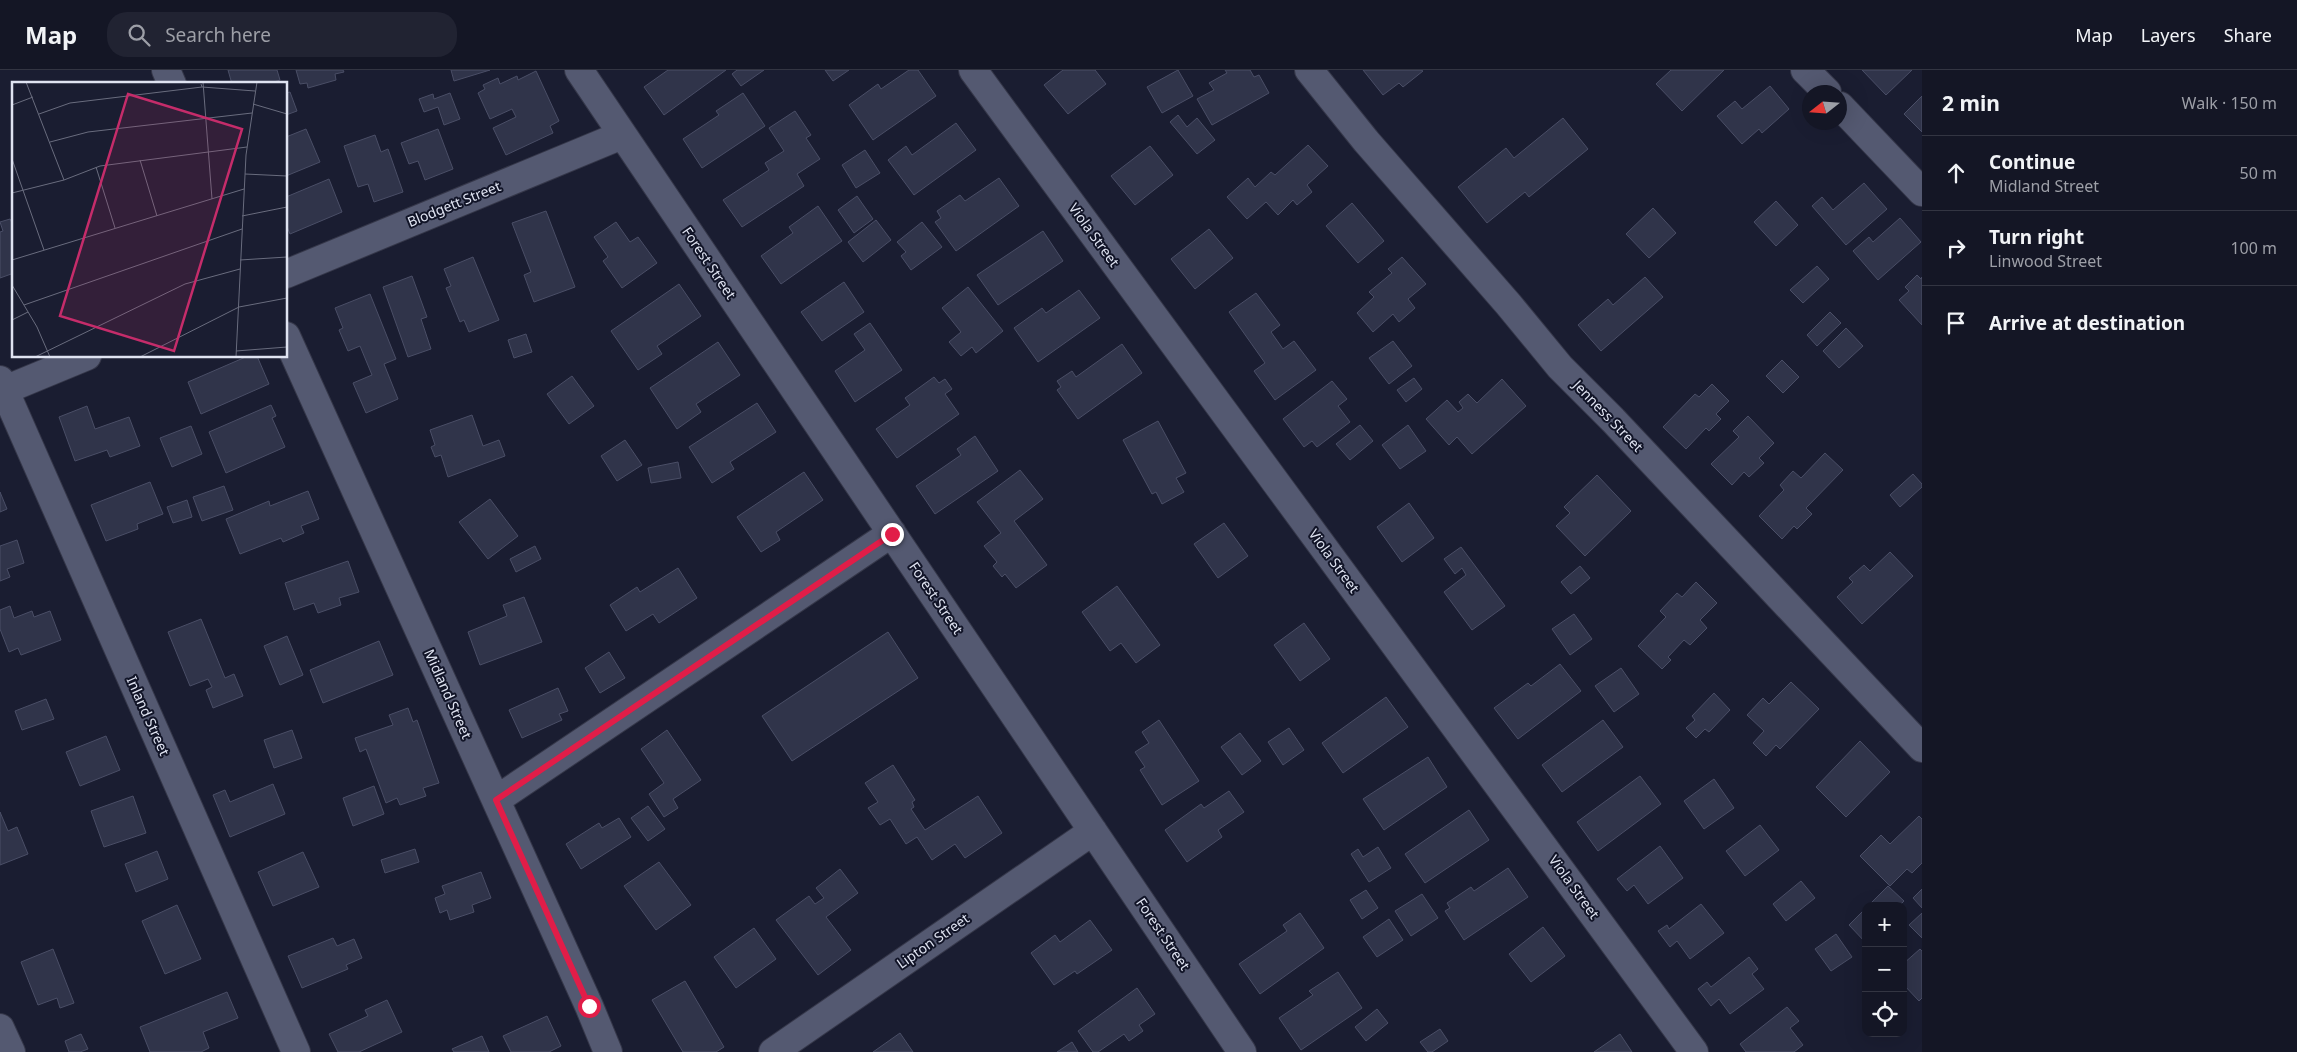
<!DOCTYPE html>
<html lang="en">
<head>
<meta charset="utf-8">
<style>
	body { margin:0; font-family:"Noto Sans",sans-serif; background:#212332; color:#f1f3f6 }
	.controls { position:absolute; right:15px; bottom:15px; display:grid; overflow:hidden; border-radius:10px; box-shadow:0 5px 20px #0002 }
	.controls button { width:45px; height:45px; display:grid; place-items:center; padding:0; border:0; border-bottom:1px solid #333542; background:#141625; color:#f1f3f6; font:25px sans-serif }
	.compass { position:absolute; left:1802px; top:15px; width:45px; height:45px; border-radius:50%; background:#141625; box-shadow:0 5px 20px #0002; rotate:253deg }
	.stop { position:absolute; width:15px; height:15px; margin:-11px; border:4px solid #e11d48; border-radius:50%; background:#fff }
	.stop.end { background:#e11d48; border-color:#fff; box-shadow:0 1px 5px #0008 }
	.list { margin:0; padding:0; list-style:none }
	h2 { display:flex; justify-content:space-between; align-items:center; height:65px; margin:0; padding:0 20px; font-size:21px }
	h2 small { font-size:16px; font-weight:400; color:#9d9fa7 }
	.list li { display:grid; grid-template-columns:32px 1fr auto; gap:15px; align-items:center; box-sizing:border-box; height:75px; padding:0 20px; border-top:1px solid #333542 }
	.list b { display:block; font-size:19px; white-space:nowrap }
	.list p { margin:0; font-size:16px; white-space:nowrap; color:#9d9fa7 }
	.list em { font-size:16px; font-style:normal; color:#9d9fa7 }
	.icon { flex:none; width:28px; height:28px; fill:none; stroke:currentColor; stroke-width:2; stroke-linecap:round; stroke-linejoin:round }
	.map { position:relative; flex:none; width:1922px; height:982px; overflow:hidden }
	header { display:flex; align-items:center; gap:30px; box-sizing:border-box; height:70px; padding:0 25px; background:#141625; border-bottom:1px solid #333542 }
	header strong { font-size:24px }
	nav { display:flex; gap:28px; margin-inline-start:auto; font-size:18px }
	.search { width:350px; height:45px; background:#212332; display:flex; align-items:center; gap:12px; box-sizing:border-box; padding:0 18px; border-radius:20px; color:#9d9fa7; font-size:19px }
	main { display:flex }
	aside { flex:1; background:#141625 }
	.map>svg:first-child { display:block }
	.building { fill:#30344a; stroke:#4a4e66 }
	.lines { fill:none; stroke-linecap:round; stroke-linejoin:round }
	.minor-casing { stroke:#353749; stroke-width:30 }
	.minor { stroke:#545971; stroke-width:28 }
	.route { stroke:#e11d48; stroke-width:6 }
	.labels { text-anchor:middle; stroke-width:4; stroke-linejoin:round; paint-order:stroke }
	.street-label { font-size:14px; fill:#dfe3f1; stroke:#111427 }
	.inset-road { fill:none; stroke:#696c7e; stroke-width:1 }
	.view { fill:#c52c6a; fill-opacity:0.15; stroke:#c52c6a; stroke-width:2.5 }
	.inset-edge { fill:none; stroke:#dfe3f1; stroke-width:2.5 }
</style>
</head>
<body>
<header>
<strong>Map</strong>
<div class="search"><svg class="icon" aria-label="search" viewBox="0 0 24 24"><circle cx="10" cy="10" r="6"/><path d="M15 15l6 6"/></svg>Search here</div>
<nav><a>Map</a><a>Layers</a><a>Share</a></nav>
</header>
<main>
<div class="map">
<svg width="1922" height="982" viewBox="0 0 1922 982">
	<rect width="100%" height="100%" fill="#1a1d31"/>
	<path class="building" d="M228 0H277L280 10 267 14H232Z
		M296 0H343L344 2 335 4 336 10 308 18 307 13 300 14Z
		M451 0H490L454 11Z
		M668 0H726L664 45 644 17Z
		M737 0H764L741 16 732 4Z
		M825 0H849L833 11Z
		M909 0H918L936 26 873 70 849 35 878 14 881 19Z
		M1063 0H1095L1106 14 1068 44 1044 15Z
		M1178 0 1193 26 1162 43 1147 17Z
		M1225 0H1250L1254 7 1259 5 1269 23 1212 55 1197 29 1214 20 1209 13 1227 3Z
		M1363 0H1421L1423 1 1403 17 1399 13 1383 25Z
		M1671 0H1724L1682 41 1656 14Z
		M1862 0H1912L1886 25Z
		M536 1 559 51 550 56 553 63 506 85 493 58 516 47 512 39 490 49 478 23 485 19 483 15 498 8 500 14 517 6 518 10Z
		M1770 16 1789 39 1762 63 1759 59 1742 74 1717 46 1735 31 1742 39Z
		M290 22 297 41 286 45V23Z
		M450 23 460 49 444 55 438 37 424 42 419 29 433 24 434 29Z
		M743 23 765 56 702 98 683 69 719 45 716 41Z
		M1922 26V62L1904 44Z
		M795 41 811 65 806 68 820 89 797 104 804 116 742 157 723 130 769 100 765 93 784 81 769 58Z
		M1178 45 1187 57 1197 48 1215 70 1197 84 1170 52Z
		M1563 48 1588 79 1529 127 1525 122 1487 153 1458 117 1506 78 1514 88Z
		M956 53 976 80 914 125 888 90 906 76 912 85Z
		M306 59 320 92 286 106V67Z
		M438 59 453 99 425 110 418 91 409 94 401 73Z
		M375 65 381 82 388 79 403 122 374 132 368 114 358 117 344 76Z
		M1308 75 1328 96 1307 115 1312 122 1297 135 1293 130 1278 145 1266 132 1247 149 1227 127 1248 108 1255 117 1271 102 1275 105Z
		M1150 76 1173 105 1135 135 1111 106Z
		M865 80 880 103 856 118 842 95Z
		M999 108 1019 136 956 181 935 152 941 148 937 141 960 125 965 131Z
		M329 109 342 142 290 164 286 154V127Z
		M1864 113 1887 139 1846 175 1812 136 1822 127 1833 140Z
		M857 126 873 149 854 163 838 140Z
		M1776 131 1798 155 1776 176 1754 152Z
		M1352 133 1384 171 1358 193 1326 156Z
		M818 136 842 171 781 214 761 186 793 163 789 157Z
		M1653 138 1676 163 1649 188 1626 164Z
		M546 141 575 217 534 232 524 205 531 202 512 153Z
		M1900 148 1921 172 1878 210 1853 181 1869 167 1873 172Z
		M10 149 14 157V203L0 208V162L3 161 0 152Z
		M876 150 891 170 863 192 848 172Z
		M616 152 630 172 638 167 657 193 622 218 603 191 608 187 594 167Z
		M922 152 942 177 911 200 901 186 906 182 897 172Z
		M1209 159 1233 188 1195 219 1171 189Z
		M1043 161 1063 191 998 235 977 205Z
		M473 187 499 250 469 262 464 250 460 252 446 218 451 216 444 199Z
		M1402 187 1426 214 1408 229 1415 238 1399 252 1393 244 1373 262 1357 243 1374 227 1369 222 1392 203 1388 199Z
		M1817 196 1829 209 1803 233 1790 220Z
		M1917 205 1921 209 1922 207V255L1899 230 1909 221 1905 217Z
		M412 206 427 247 421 249 431 279 408 287 383 217Z
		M1645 207 1663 227 1601 281 1578 255 1608 229 1613 235Z
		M844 212 864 242 822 271 801 242Z
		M679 214 701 246 657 276 662 284 638 300 611 261Z
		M968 217 1003 261 976 283 972 277 961 286 949 272 961 262 942 238Z
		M1079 220 1100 248 1038 292 1014 258 1042 238 1046 243Z
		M1256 223 1280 255 1271 262 1283 279 1294 271 1316 300 1275 330 1254 301 1265 293 1229 242Z
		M370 224 396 289 384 294 398 329 366 343 353 313 372 305 360 276 348 281 339 260 343 258 335 238Z
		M1830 242 1841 253 1817 276 1807 265Z
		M870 253 902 300 855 332 835 301 865 280 854 264Z
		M1846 258 1863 276 1839 298 1823 281Z
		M526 264 532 282 514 288 508 270Z
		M1393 271 1412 296 1389 314 1369 288Z
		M718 272 740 305 696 334 701 342 677 359 650 318Z
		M1122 274 1142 303 1078 349 1057 320 1061 317 1057 311 1072 301 1076 307Z
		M248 286H257L269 314 201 344 188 312Z
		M1782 290 1799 307 1783 323 1766 306Z
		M572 306 594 336 569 354 547 324Z
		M934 307 939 313 945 309 952 319 945 324 959 344 897 388 876 359 910 335 905 328Z
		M1414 308 1422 319 1406 332 1397 320Z
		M1502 309 1526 336 1472 384 1457 367 1449 375 1426 349 1447 330 1458 342 1463 338 1459 332 1468 324 1477 333Z
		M1332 311 1347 329 1338 336 1350 352 1317 377 1312 371 1304 377 1283 349Z
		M1712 314 1729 331 1716 344 1721 349 1709 361 1706 358 1686 379 1663 357 1695 324 1699 327Z
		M757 333 776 362 730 392 734 399 712 413 689 377Z
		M271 335 276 346 272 348 285 377 226 403 209 362Z
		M87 336 95 359 129 347 140 376 110 387 107 380 75 391 59 347Z
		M472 345 483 376 499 370 505 386 448 407 441 385 435 387 431 377 435 375 430 360Z
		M1748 346 1774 373 1759 388 1764 393 1749 407 1744 402 1732 415 1711 394 1739 367 1733 361Z
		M1158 351 1186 403 1176 408 1184 422 1162 434 1156 422 1152 424 1123 370Z
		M1360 355 1373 371 1350 390 1336 374Z
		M1408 355 1426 381 1400 399 1382 375Z
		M191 356 202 384 172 397 160 368Z
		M975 366 998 401 935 444 916 416 961 385 957 379Z
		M625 370 642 395 617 411 601 386Z
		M1825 383 1843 400 1806 438 1812 444 1797 459 1794 456 1782 469 1759 446 1784 420 1780 415 1793 401 1801 408Z
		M678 392 681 408 651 413 648 398Z
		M1020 400 1043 429 1014 451 1047 495 1016 518 1005 504 1002 507 993 496 997 492 984 476 1001 463 977 432Z
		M804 402 823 430 776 462 780 470 761 482 737 447Z
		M1913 404 1922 414V417L1900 437 1890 425Z
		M1597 405 1631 441 1585 486 1556 456 1570 443 1564 437Z
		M150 412 163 444 137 454 138 459 106 471 91 435Z
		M224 416 233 440 202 451 193 427Z
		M308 421 319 449 301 456 304 463 283 472 281 468 240 484 226 449 269 431 270 436Z
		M0 422 7 439 0 442Z
		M490 429 518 466 488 489 459 452Z
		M187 430 192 447 173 453 167 437Z
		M1409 433 1434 468 1402 492 1377 457Z
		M1224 453 1248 486 1218 508 1194 474Z
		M17 470 24 493 7 499 10 507 0 511V476Z
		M535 476 541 489 516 502 510 489Z
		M1461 477 1505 536 1472 560 1444 522 1466 505 1462 498 1455 504 1444 489Z
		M1890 482 1913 506 1862 554 1837 527 1853 512 1849 508 1864 495 1870 501Z
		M348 491 359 522 339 528 341 535 318 543 314 533 294 540 285 513Z
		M1580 496 1590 508 1571 524 1561 512Z
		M678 498 697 528 659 553 653 544 626 561 610 535 637 517 640 522Z
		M1696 512 1717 533 1700 550 1707 558 1690 575 1684 570 1668 587 1671 590 1662 599 1638 576 1666 547 1660 541 1677 523 1682 527Z
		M1117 516 1160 575 1136 593 1121 573 1110 581 1082 542Z
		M524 527 542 572 480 595 468 562 507 546 503 535Z
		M10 536 14 548 32 541 34 547 50 541 61 570 21 585 18 578 9 582 0 559V540Z
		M1574 544 1592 569 1570 585 1552 559Z
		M201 549 225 608 234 604 243 626 213 638 206 620 212 617 208 609 190 616 168 562Z
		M1304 553 1330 589 1300 611 1274 575Z
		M888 562 918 608 792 691 762 646Z
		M287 566 303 605 280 615 264 576Z
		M379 571 393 605 323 633 310 600Z
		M609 582 625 608 600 623 585 598Z
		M1560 594 1581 621 1518 669 1494 638 1528 613 1531 616Z
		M1621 598 1639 624 1614 642 1595 616Z
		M1791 612 1819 639 1780 679 1776 675 1766 686 1753 673 1764 661 1747 645 1763 628 1769 634Z
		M558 618 568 641 559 644 562 650 522 668 509 640Z
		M1714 623 1730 640 1709 662 1705 659 1696 668 1686 658 1695 650 1692 646Z
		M1386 627 1408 657 1343 703 1322 673Z
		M46 629 54 649 22 660 15 641Z
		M408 638 413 652 417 650 439 713 423 718 426 726 400 735 397 728 386 733 366 679 360 682 355 668 393 655 389 645Z
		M1159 650 1199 711 1162 735 1140 700 1145 697 1135 682 1149 673 1142 662Z
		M1603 650 1623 677 1562 722 1542 695Z
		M1289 658 1304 680 1283 695 1268 672Z
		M292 660 302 688 274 698 264 670Z
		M667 660 701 710 673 729 678 738 664 747 649 724 664 713 641 679Z
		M1240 663 1261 691 1242 705 1221 677Z
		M106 666 120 700 80 716 66 682Z
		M1860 671 1890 702 1846 747 1816 717Z
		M1428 687 1447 717 1384 760 1363 729Z
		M893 695 915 730 912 732 914 737 911 739 925 760 978 726 1002 763 965 788 955 774 932 790 917 767 906 774 890 749 880 755 868 738 878 732 865 713Z
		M1640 706 1661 734 1598 781 1577 752Z
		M1714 709 1734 738 1704 759 1684 731Z
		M273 714 285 744 230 767 213 725 225 720 230 732Z
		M374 716 384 744 353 756 343 728Z
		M1229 721 1244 742 1218 760 1222 767 1187 792 1165 760 1201 734 1204 738Z
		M133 726 146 763 104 777 91 741Z
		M648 736 665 759 648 771 631 748Z
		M1469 740 1489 770 1425 813 1405 784Z
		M0 742 8 761 17 757 28 784 0 795Z
		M1919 746 1922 749V793L1912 803 1907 799 1890 816 1860 786 1881 765 1890 774Z
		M619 748 631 767 581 799 566 774 599 753 602 758Z
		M1760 755 1779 780 1745 806 1726 781Z
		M1660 776 1683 808 1648 834 1634 815 1627 821 1617 809Z
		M1378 777 1391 798 1369 812 1351 784 1358 779 1363 787Z
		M415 779 419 792 385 803 381 790Z
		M157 781 168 809 136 822 125 794Z
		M303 782 319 817 273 836 258 802Z
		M659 792 691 835 656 860 624 816Z
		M1508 798 1528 827 1464 870 1445 841 1450 838 1447 833 1471 817 1474 821Z
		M840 799 858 823 826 847 851 880 818 905 776 850 809 826 815 834 824 828 816 818Z
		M481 802 491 828 472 835 474 842 450 850 447 840 440 843 435 828 445 824 442 816Z
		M1801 811 1815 828 1786 851 1773 834Z
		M1888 816 1904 831 1899 836H1868Z
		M1922 819V838L1913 828Z
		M1366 820 1378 838 1362 849 1350 830Z
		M1422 824 1438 848 1411 866 1395 841Z
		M1701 834 1724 863 1690 889 1677 871 1670 877 1658 861 1667 855 1669 859Z
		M177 835 201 889 165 904 142 851Z
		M1866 838V873L1849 855Z
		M1300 843 1324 878 1260 924 1239 894 1287 861 1283 855Z
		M1922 843V868L1909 855Z
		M1389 849 1403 870 1377 887 1363 867Z
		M1090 850 1112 880 1077 904 1075 901 1054 915 1031 883 1055 865 1060 872Z
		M1543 857 1565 886 1531 912 1509 884Z
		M754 858 776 889 736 918 714 887Z
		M1836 864 1852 887 1831 901 1815 879Z
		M333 868 337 876 354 869 362 888 346 895 348 899 302 918 288 886Z
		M53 879 74 933 60 938 57 928 38 935 21 892Z
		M1920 879 1922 881V928L1919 931 1903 914V894Z
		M1749 887 1758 899 1752 904 1764 919 1730 944 1719 929 1711 936 1698 919 1707 912 1711 917Z
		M1338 902 1362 938 1301 980 1279 948 1313 925 1309 921Z
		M685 911 724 977 716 982H683L652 930Z
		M1137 918 1155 944 1139 955 1143 961 1129 971 1124 964 1098 982H1093L1078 961Z
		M227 922 238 948 203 962 209 978 201 982H150L140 957Z
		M387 930 402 962 359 982H338L329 964 368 946 365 940Z
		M1787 937 1799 951 1790 958 1803 975 1794 982H1746L1740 974Z
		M1377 939 1388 953 1366 971 1355 957Z
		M547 946 561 976 549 982H511L503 966Z
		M1440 959 1448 971 1432 982H1428L1420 972Z
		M900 963 913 982H873Z
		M81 964 88 979 80 982H69L65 971Z
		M1620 964 1632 982H1594Z
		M482 966 489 982H454L452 979Z
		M1072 972 1078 982H1057Z"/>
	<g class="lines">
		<g class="minor-casing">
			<path id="minor" d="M166 0 172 14
				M579 0 1242 982
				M973 0 1694 982
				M1309 0 1366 71 1509 235 1560 297 1613 350 1922 678
				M1805 0 1827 22
				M1840 36 1922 122
				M286 204 622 65
				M286 266 589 936 608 982
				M0 310 296 982
				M0 322 87 286
				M496 730 892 463
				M0 958 11 982
				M773 982 1093 761"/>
		</g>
		<use href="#minor" class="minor"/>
	</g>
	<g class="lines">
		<path class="route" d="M589 936 496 730 892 464"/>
	</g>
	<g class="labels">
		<g class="street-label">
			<text transform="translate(454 134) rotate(-22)" y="5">Blodgett Street</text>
			<text transform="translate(1094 165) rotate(54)" y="5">Viola Street</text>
			<text transform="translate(709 193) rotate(56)" y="5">Forest Street</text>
			<text transform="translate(1608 346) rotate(46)" y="5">Jenness Street</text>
			<text transform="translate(1334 491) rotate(54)" y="5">Viola Street</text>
			<text transform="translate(936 528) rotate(56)" y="5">Forest Street</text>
			<text transform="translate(448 624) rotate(66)" y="5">Midland Street</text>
			<text transform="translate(148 646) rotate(66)" y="5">Inland Street</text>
			<text transform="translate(1574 817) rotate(54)" y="5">Viola Street</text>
			<text transform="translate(1163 864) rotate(56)" y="5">Forest Street</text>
			<text transform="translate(933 871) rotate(-35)" y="5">Lipton Street</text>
		</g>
	</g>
	<g transform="translate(12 12)">
		<rect width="275" height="275" fill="#1a1d31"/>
		<path class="inset-road" d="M14 0 52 98M191 0 200 117M189 2 190 5 243 9M241 22 275 32M0 23 21 15M27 32 58 21 190 5M38 60 76 50 240 31M0 77 32 168M128 78 145 134M84 85 103 146M233 92 275 94M0 111 52 98 88 84 235 65M230 134 275 125M0 178 232 107M228 178 275 175M0 203 25 245 38 275M12 223 230 147M0 238 16 230M224 269 275 265M23 275 173 202 228 187M128 275 227 225 275 216M224 275 234 73 245 0"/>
		<path class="view" d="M116 12 230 47 162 269 48 234Z"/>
		<rect width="275" height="275" class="inset-edge"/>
	</g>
</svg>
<div class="controls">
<button>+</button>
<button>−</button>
<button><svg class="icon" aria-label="locate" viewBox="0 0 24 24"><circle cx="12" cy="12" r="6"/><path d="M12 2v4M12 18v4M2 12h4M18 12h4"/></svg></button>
</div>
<svg class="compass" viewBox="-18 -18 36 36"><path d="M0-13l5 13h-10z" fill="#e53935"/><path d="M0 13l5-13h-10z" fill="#9d9fa7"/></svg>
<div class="stop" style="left:589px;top:936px"></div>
<div class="stop end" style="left:892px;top:464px"></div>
</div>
<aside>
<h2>2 min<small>Walk · 150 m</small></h2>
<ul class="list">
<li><svg class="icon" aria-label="ahead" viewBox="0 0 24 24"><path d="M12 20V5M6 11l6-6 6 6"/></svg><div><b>Continue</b><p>Midland Street</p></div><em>50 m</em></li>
<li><svg class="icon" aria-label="right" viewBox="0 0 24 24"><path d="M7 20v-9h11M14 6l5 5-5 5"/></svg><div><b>Turn right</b><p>Linwood Street</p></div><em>100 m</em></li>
<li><svg class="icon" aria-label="arrive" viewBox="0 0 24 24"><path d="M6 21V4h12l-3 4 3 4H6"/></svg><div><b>Arrive at destination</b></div></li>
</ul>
</aside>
</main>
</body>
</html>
